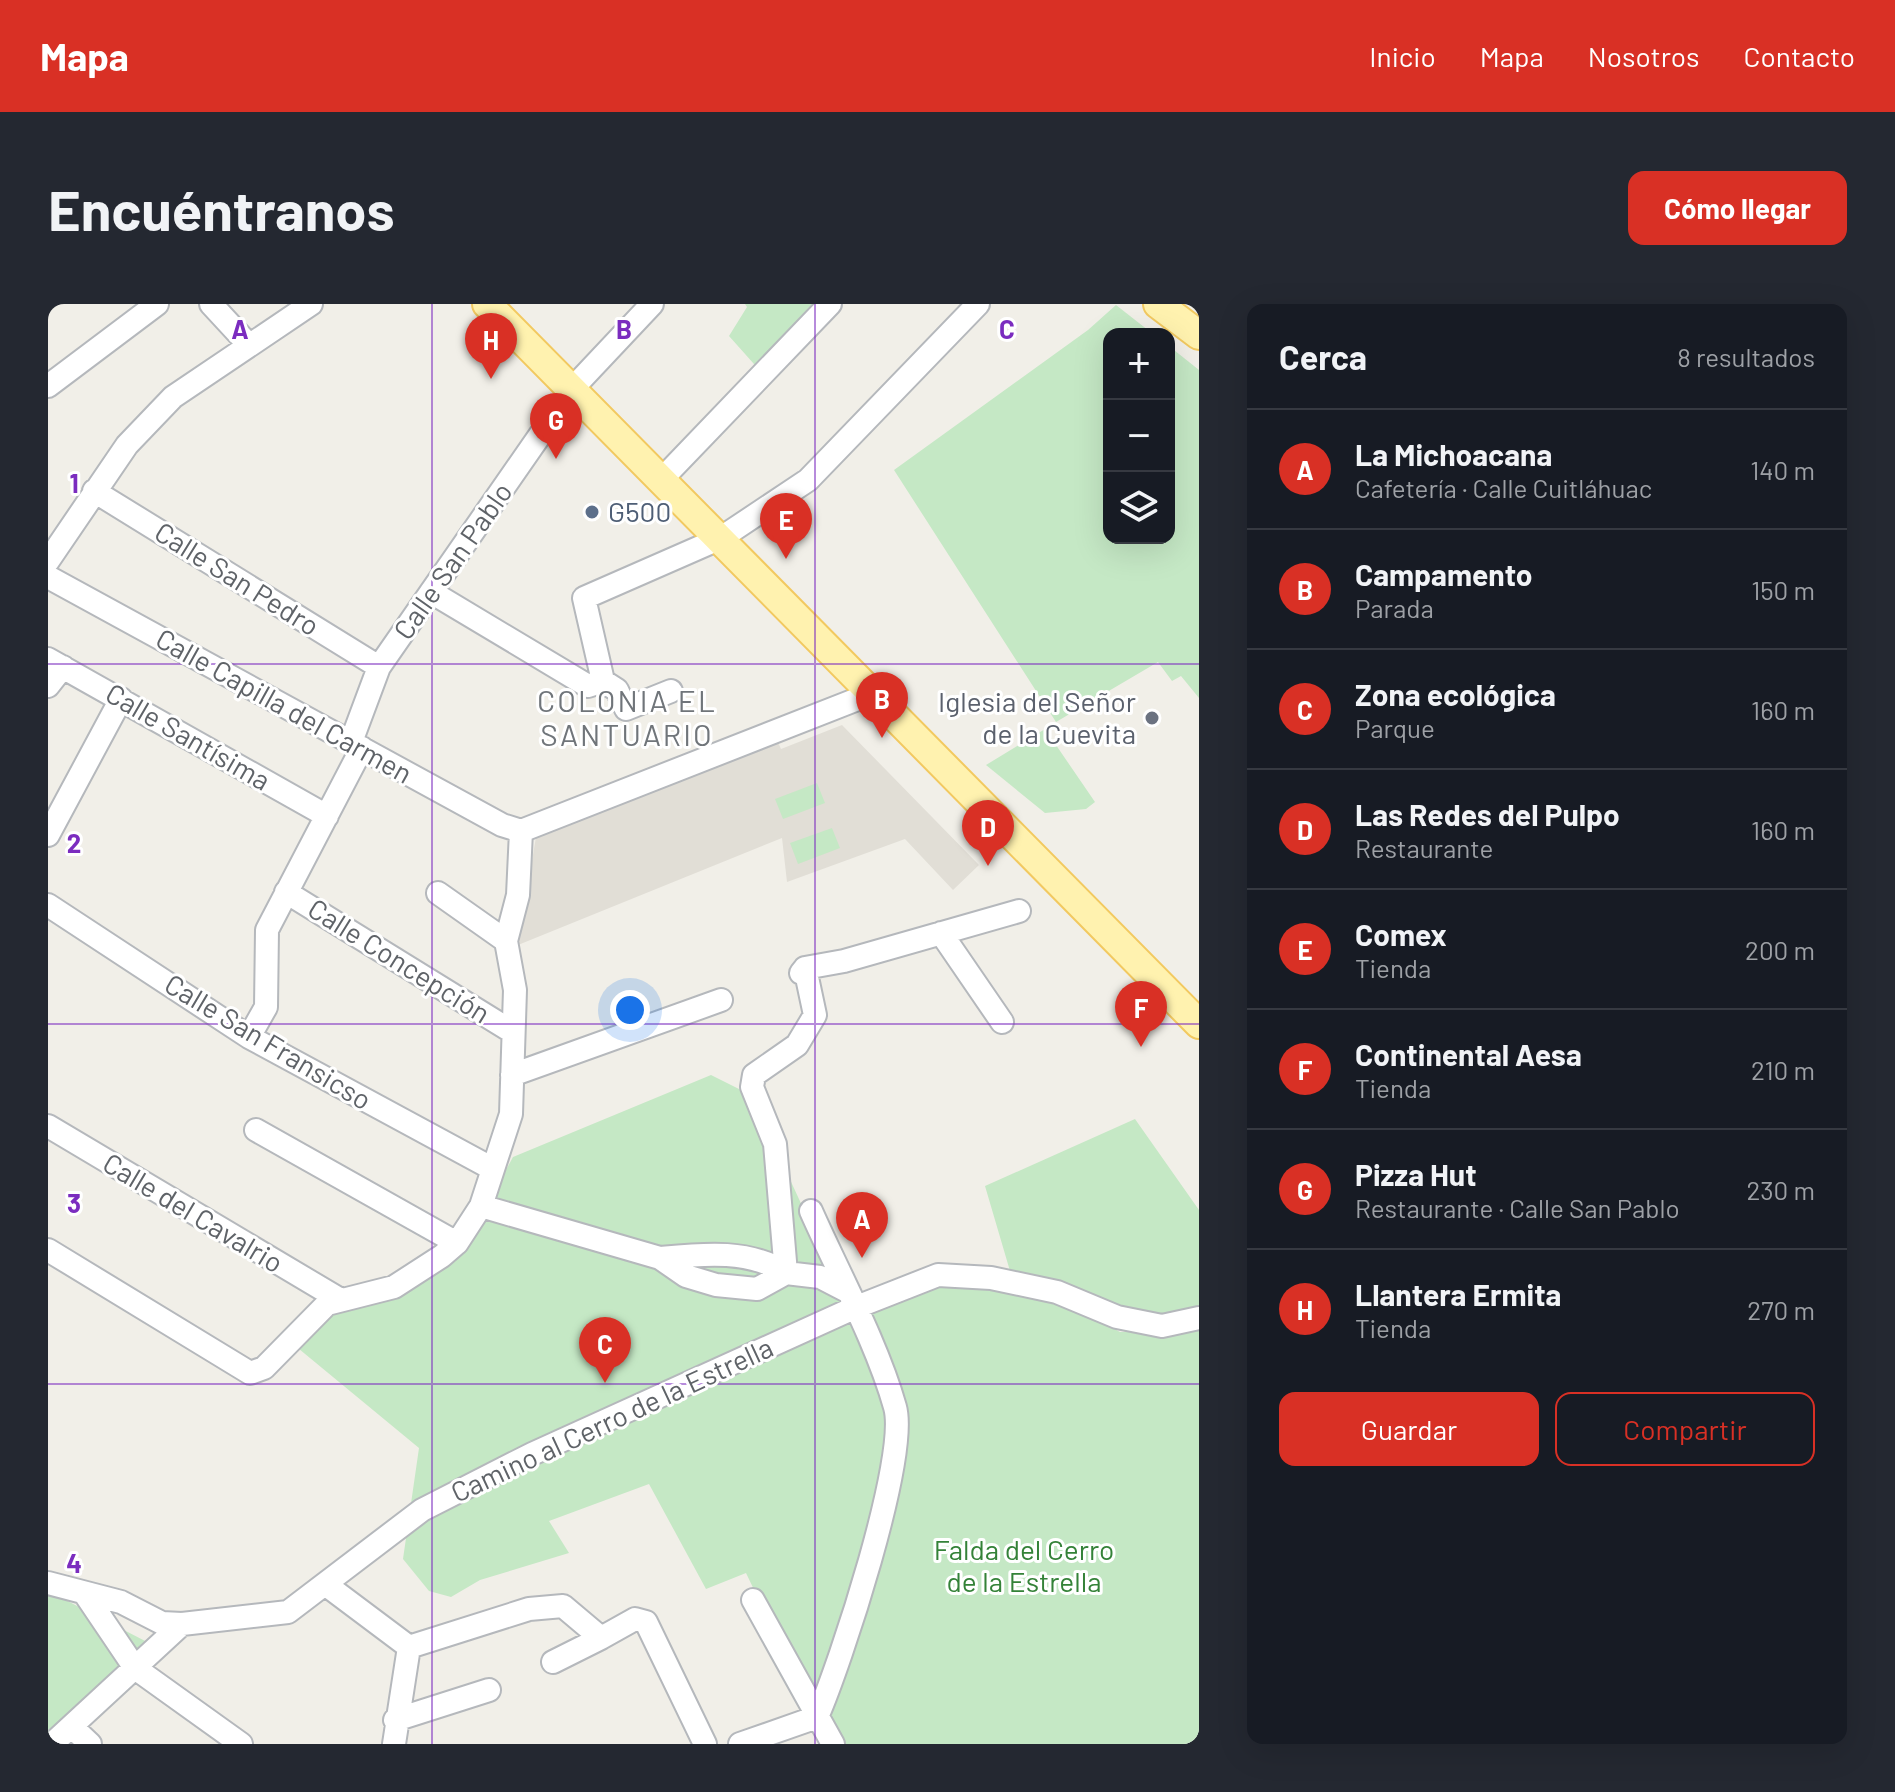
<!DOCTYPE html>
<html lang="es">
<head>
<meta charset="utf-8">
<style>
	body { margin:0; font-family:Barlow,sans-serif; background:#242831; color:#f1f3f6 }
	.controls { position:absolute; right:24px; top:24px; display:grid; overflow:hidden; border-radius:16px; box-shadow:0 8px 32px #0002 }
	.controls button { width:72px; height:72px; display:grid; place-items:center; padding:0; border:0; border-bottom:2px solid #363941; background:#171b24; color:#f1f3f6; font:40px sans-serif }
	.you { position:absolute; left:582px; top:706px; width:28px; height:28px; margin:-20px; border:6px solid #fff; border-radius:50%; background:#1a73e8; box-shadow:0 0 0 12px #1a73e833 }
	.badge { display:grid; place-items:center; width:52px; height:52px; border-radius:50%; background:#d93025; color:#fff; font-size:26px; font-weight:700 }
	.pin { position:absolute; translate:-50% -66px; filter:drop-shadow(0 2px 4px #0008) }
	.pin::after { content:''; position:absolute; top:42px; width:28px; height:24px; background:inherit; clip-path:polygon(0 0,100% 0,50% 100%) }
	.list { margin:0; padding:0; list-style:none }
	h2 { display:flex; justify-content:space-between; align-items:center; height:104px; margin:0; padding:0 32px; font-size:34px }
	h2 small { font-size:26px; font-weight:400; color:#9ea1a6 }
	.list li { display:grid; grid-template-columns:52px 1fr auto; gap:24px; align-items:center; box-sizing:border-box; height:120px; padding:0 32px; border-top:2px solid #363941 }
	.list b { display:block; font-size:30px; white-space:nowrap }
	.list p { margin:0; font-size:26px; white-space:nowrap; color:#9ea1a6 }
	.list em { font-size:26px; font-style:normal; color:#9ea1a6 }
	.actions { display:flex; gap:16px; padding:24px 32px }
	.actions a { flex:1; padding:18px 0; border:2px solid #d93025; border-radius:16px; text-align:center; font-size:28px; color:#d93025 }
	.actions .main { background:#d93025; color:#fff }
	.icon { flex:none; width:44px; height:44px; fill:none; stroke:currentColor; stroke-width:2; stroke-linecap:round; stroke-linejoin:round }
	.map { position:relative; flex:none; width:1151px; height:1440px; overflow:hidden; border-radius:16px }
	header { display:flex; align-items:center; gap:48px; box-sizing:border-box; height:112px; padding:0 40px; background:#d93025; color:#fff }
	header strong { font-size:38px }
	nav { display:flex; gap:44px; margin-inline-start:auto; font-size:28px }
	.intro { display:flex; align-items:center; justify-content:space-between; box-sizing:border-box; height:192px; padding:0 48px }
	h1 { margin:0; font-size:56px }
	.button { padding:20px 36px; border-radius:16px; background:#d93025; color:#fff; font-size:28px; font-weight:700 }
	main { display:flex; gap:48px; padding:0 48px }
	aside { flex:1; background:#171b24; border-radius:16px; box-shadow:0 8px 32px #0002 }
	.map>svg:first-child { display:block }
	.education { fill:#e1ded6 }
	.green { fill:#c5e8c5 }
	.lines { fill:none; stroke-linecap:round; stroke-linejoin:round }
	.minor-casing { stroke:#b5b8bc; stroke-width:26 }
	.major-casing { stroke:#f2c960; stroke-width:32 }
	.minor { stroke:#fff; stroke-width:22 }
	.major { stroke:#fff2af; stroke-width:28 }
	.grid { fill:none; stroke:#7b2cbf; stroke-width:2; stroke-opacity:0.55 }
	.service-dot { fill:#5c6f8a; stroke:#fff; stroke-width:3 }
	.worship-dot { fill:#6b7280; stroke:#fff; stroke-width:3 }
	.labels { text-anchor:middle; stroke-width:6; stroke-linejoin:round; paint-order:stroke }
	.service-label { font-size:28px; fill:#4e5e75; stroke:#fff; text-anchor:start }
	.street-label { font-size:28px; fill:#5f6368; stroke:#fff }
	.worship-label { font-size:28px; fill:#5b616d; stroke:#fff; text-anchor:end }
	.park-label { font-size:28px; fill:#348238; stroke:#fff }
	.neighbourhood-label { font-size:30px; letter-spacing:2px; fill:#70757a; stroke:#fff }
	.grid-label { font-size:26px; text-anchor:middle; font-weight:bold; fill:#7b2cbf; stroke:#fff; stroke-width:6; stroke-linejoin:round; paint-order:stroke }
</style>
</head>
<body>
<header>
<strong>Mapa</strong>
<nav><a>Inicio</a><a>Mapa</a><a>Nosotros</a><a>Contacto</a></nav>
</header>
<div class="intro"><h1>Encuéntranos</h1><a class="button">Cómo llegar</a></div>
<main>
<div class="map">
<svg width="1151" height="1440" viewBox="0 0 1151 1440">
	<rect width="100%" height="100%" fill="#f1efe8"/>
	<path class="education" d="M794 421 931 561 905 586 857 535 739 578 734 534 470 641 489 527 728 434 733 445Z"/>
	<path class="green" d="M697 0H778L714 69 681 32 699 3Z
		M1068 1 1105 30H1061V234H1121V42L1151 66V394L1133 372 1124 377 1110 358 1008 418 846 166 1040 26Z
		M997 425 1047 498 1038 505 997 509 938 461Z
		M769 479 777 499 735 515 727 495Z
		M784 524 792 544 750 560 742 539Z
		M663 771 703 791 803 1008 881 975 1002 991 1072 1028 1151 1026V1440H780L698 1269 658 1285 601 1180 501 1217 521 1249 432 1276 403 1293 381 1287 355 1255 371 1144 245 1040 280 1007 413 948 465 853Z
		M1087 815 1151 906V1003C1091 1026 1018 986 962 967L937 882Z
		M0 1287 103 1340 0 1436Z"/>
	<g class="lines">
		<g class="minor-casing">
			<path id="minor" d="M163 0 200 40
				M0 82 109 0
				M614 175 782 0
				M46 187 331 363
				M0 257 79 141 125 93 263 0
				M0 273 454 521 473 527
				M383 288 540 382 555 377
				M0 355 279 512
				M0 382 15 363
				M623 387 578 405 569 386 555 377 536 294 673 234 760 176 930 0
				M303 438 331 363 524 85 604 0
				M473 527 825 389
				M0 531 73 395
				M238 588 463 727
				M390 589 458 637
				M0 601 201 733 445 865
				M893 629 954 718
				M753 669 757 664 796 657 971 607
				M201 733 218 703 219 626 314 444
				M464 771 673 696
				M0 822 291 995
				M208 826 409 939
				M433 902 612 954 638 972 668 981 709 985 738 969 772 973 799 987
				M0 946 202 1069 216 1064 279 1000 346 983 394 952 409 939 433 902 463 810 467 686 458 637 470 591 473 527
				M612 954C655 950 701 945 738 969
				M738 969 727 840 704 783 706 771 749 741 767 711 757 664
				M0 1279 73 1298 114 1319 134 1320 240 1308 374 1206 484 1150 806 1004 890 971 943 974 1009 988 1069 1013 1114 1022 1151 1014
				M277 1280 361 1343 481 1305 515 1302 553 1334 587 1315 598 1318 657 1440
				M37 1290 87 1364 193 1440
				M705 1296 785 1440
				M505 1358 553 1334
				M347 1416 441 1386
				M24 1423 42 1440
				M4 1440 134 1320
				M346 1440 361 1343
				M692 1440 769 1413C792 1361 861 1152 847 1103 829 1039 790 968 763 907"/>
		</g>
		<g class="major-casing">
			<path id="major" d="M439 0 1151 720
				M1110 0 1151 31"/>
		</g>
		<use href="#minor" class="minor"/>
		<use href="#major" class="major"/>
	</g>
	<path class="grid" d="M384 0V1440M767 0V1440M0 360H1151M0 720H1151M0 1080H1151"/>
	<circle class="service-dot" cx="544" cy="208" r="8"/>
	<circle class="worship-dot" cx="1104" cy="414" r="8"/>
	<g class="labels">
		<g class="service-label">
			<text x="560" y="218">G500</text>
		</g>
		<g class="street-label">
			<text transform="translate(405 257) rotate(-55)" y="10">Calle San Pablo</text>
			<text transform="translate(189 275) rotate(32)" y="10">Calle San Pedro</text>
			<text transform="translate(236 402) rotate(29)" y="10">Calle Capilla del Carmen</text>
			<text transform="translate(140 433) rotate(30)" y="10">Calle Santísima</text>
			<text transform="translate(351 657) rotate(32)" y="10">Calle Concepción</text>
			<text transform="translate(220 738) rotate(31)" y="10">Calle San Fransicso</text>
			<text transform="translate(145 909) rotate(31)" y="10">Calle del Cavalrio</text>
			<text transform="translate(564 1116) rotate(-25)" y="10">Camino al Cerro de la Estrella</text>
		</g>
		<g class="worship-label">
			<text x="1088" y="408">Iglesia del Señor<tspan x="1088" dy="32">de la Cuevita</tspan></text>
		</g>
		<g class="park-label">
			<text x="976" y="1256">Falda del Cerro<tspan x="976" dy="32">de la Estrella</tspan></text>
		</g>
		<g class="neighbourhood-label">
			<text x="579" y="408">COLONIA EL<tspan x="579" dy="34">SANTUARIO</tspan></text>
		</g>
	</g>
	<g class="grid-label">
		<text x="192" y="35">A</text>
		<text x="576" y="35">B</text>
		<text x="959" y="35">C</text>
		<text x="26" y="189">1</text>
		<text x="26" y="549">2</text>
		<text x="26" y="909">3</text>
		<text x="26" y="1269">4</text>
	</g>
</svg>
<div class="controls">
<button>+</button>
<button>−</button>
<button><svg class="icon" aria-label="layers" viewBox="0 0 24 24"><path d="M12 4l9 5-9 5-9-5zM3 14l9 5 9-5"/></svg></button>
</div>
<div class="you"></div>
<div class="pin badge" style="left:814px;top:954px">A</div>
<div class="pin badge" style="left:834px;top:434px">B</div>
<div class="pin badge" style="left:557px;top:1079px">C</div>
<div class="pin badge" style="left:940px;top:562px">D</div>
<div class="pin badge" style="left:738px;top:255px">E</div>
<div class="pin badge" style="left:1093px;top:743px">F</div>
<div class="pin badge" style="left:508px;top:155px">G</div>
<div class="pin badge" style="left:443px;top:75px">H</div>
</div>
<aside>
<h2>Cerca<small>8 resultados</small></h2>
<ul class="list">
<li><span class="badge">A</span><div><b>La Michoacana</b><p>Cafetería · Calle Cuitláhuac</p></div><em>140 m</em></li>
<li><span class="badge">B</span><div><b>Campamento</b><p>Parada</p></div><em>150 m</em></li>
<li><span class="badge">C</span><div><b>Zona ecológica</b><p>Parque</p></div><em>160 m</em></li>
<li><span class="badge">D</span><div><b>Las Redes del Pulpo</b><p>Restaurante</p></div><em>160 m</em></li>
<li><span class="badge">E</span><div><b>Comex</b><p>Tienda</p></div><em>200 m</em></li>
<li><span class="badge">F</span><div><b>Continental Aesa</b><p>Tienda</p></div><em>210 m</em></li>
<li><span class="badge">G</span><div><b>Pizza Hut</b><p>Restaurante · Calle San Pablo</p></div><em>230 m</em></li>
<li><span class="badge">H</span><div><b>Llantera Ermita</b><p>Tienda</p></div><em>270 m</em></li>
</ul>
<div class="actions"><a class="main">Guardar</a><a>Compartir</a></div>
</aside>
</main>
</body>
</html>
